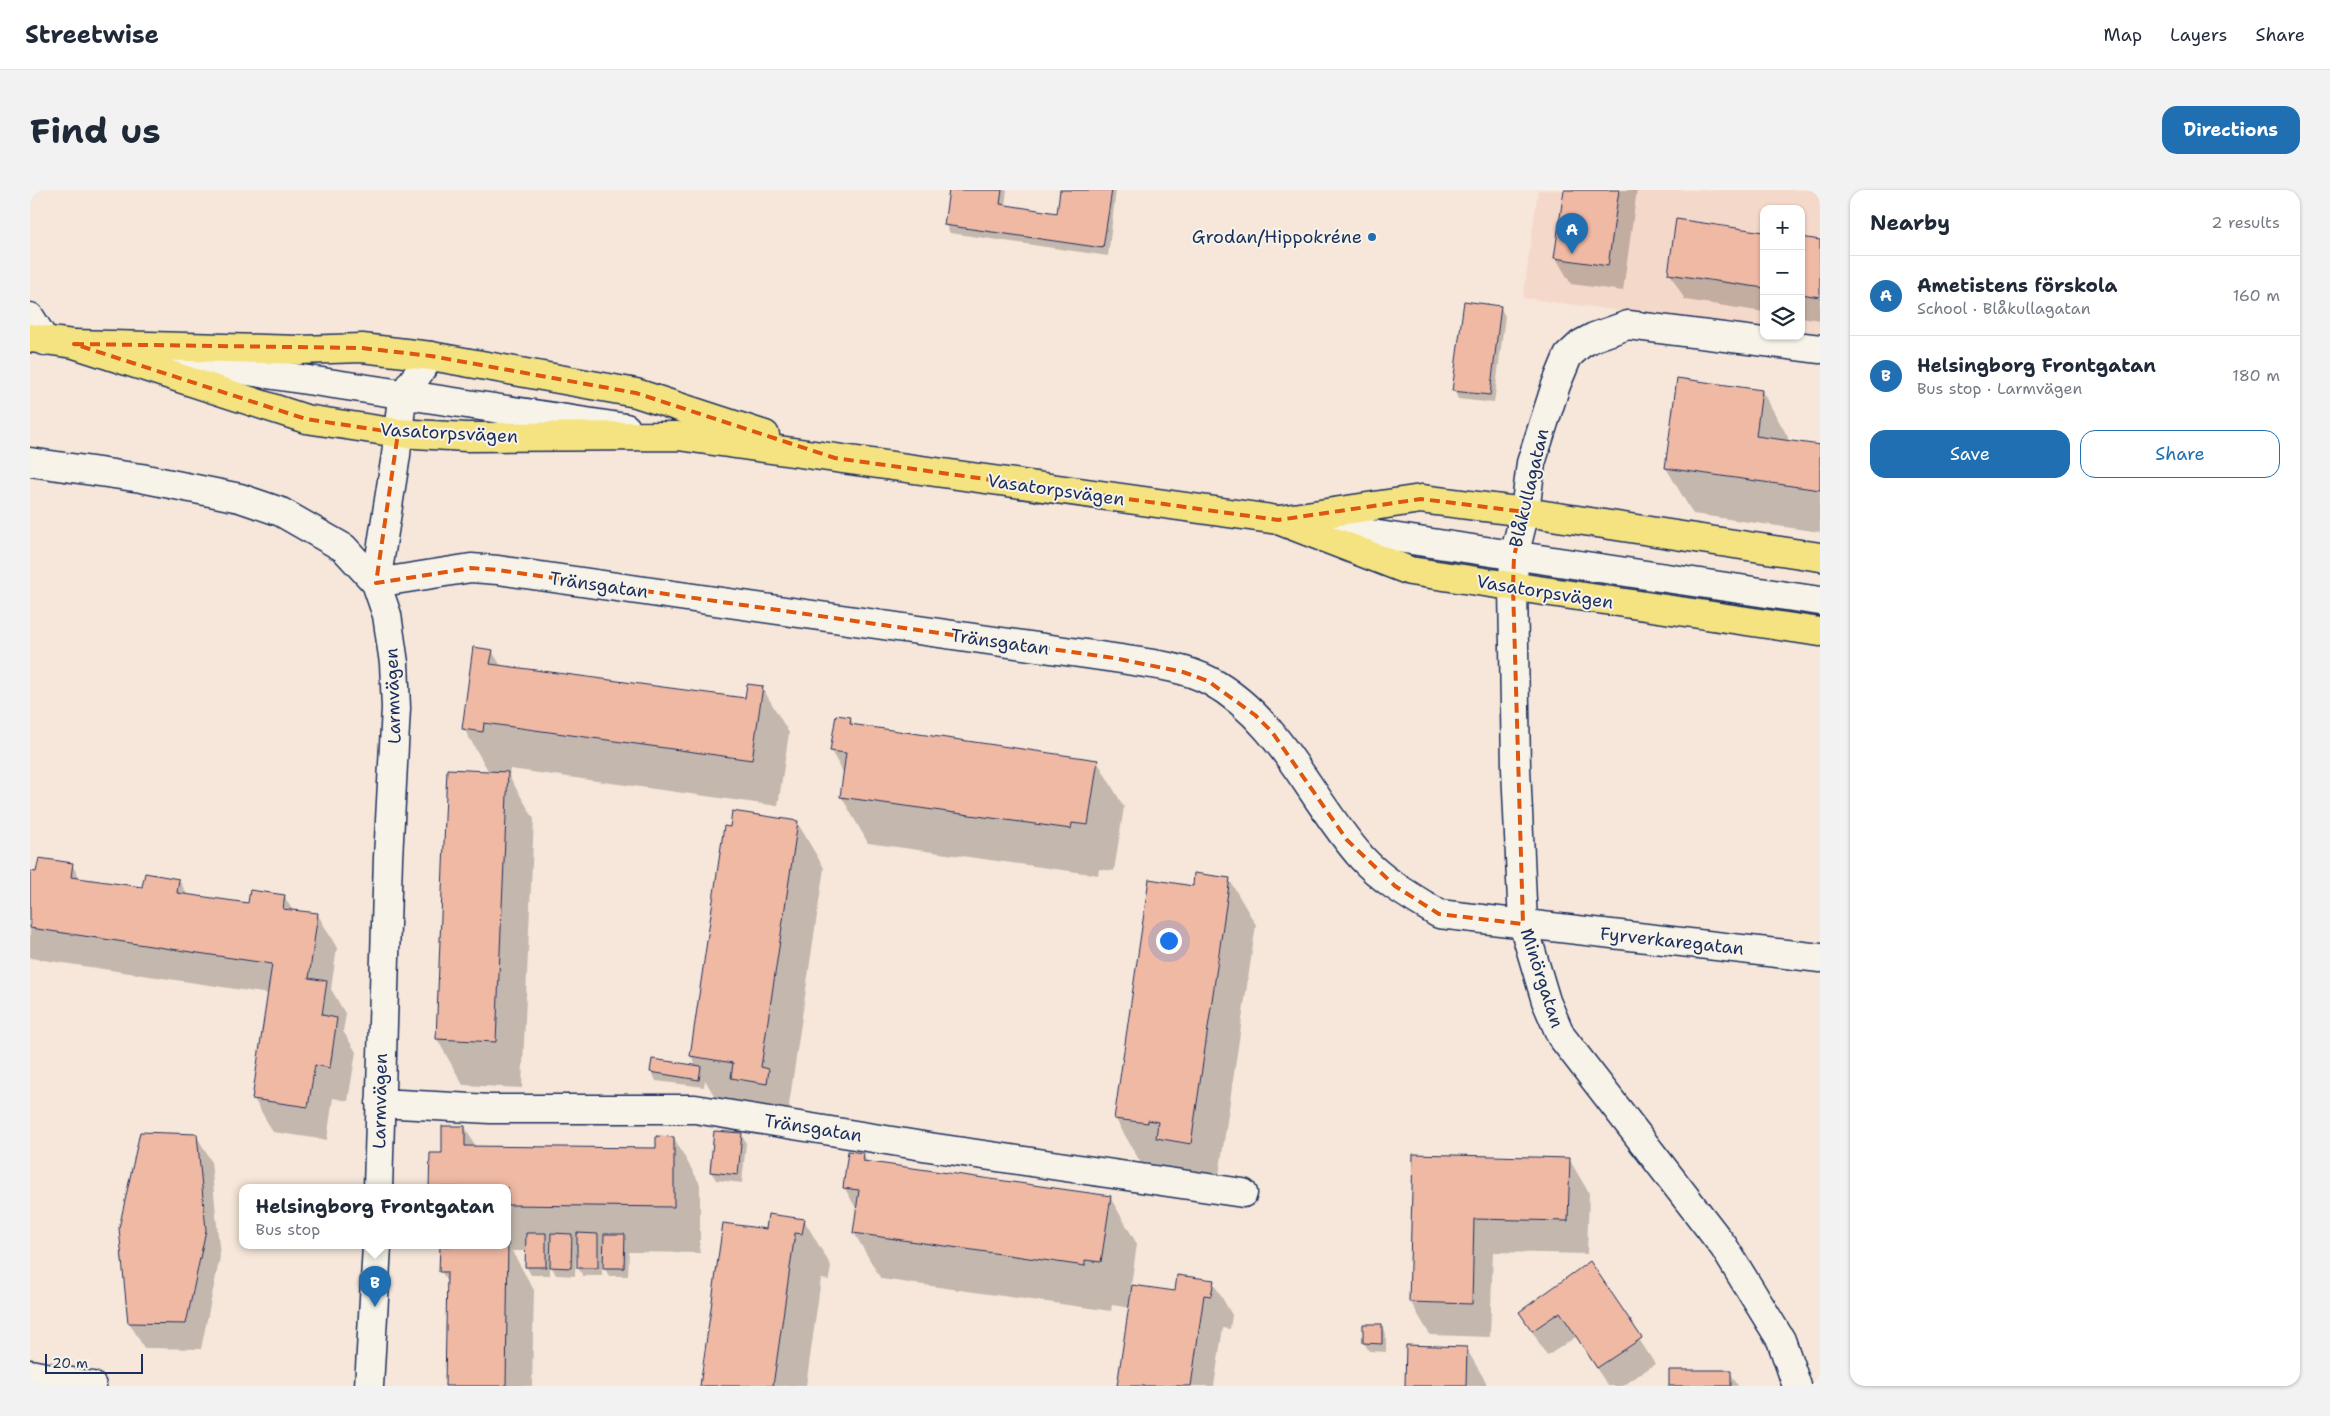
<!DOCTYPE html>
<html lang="en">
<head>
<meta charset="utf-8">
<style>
	body { margin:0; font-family:"Shantell Sans",sans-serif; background:#f2f2f3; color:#1f2937 }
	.controls { position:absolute; right:15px; top:15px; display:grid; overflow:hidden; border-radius:10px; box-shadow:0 1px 4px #0004 }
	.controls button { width:45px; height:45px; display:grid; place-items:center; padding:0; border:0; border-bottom:1px solid #e0e1e3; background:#fff; color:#1f2937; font:25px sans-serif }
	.scale { position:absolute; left:15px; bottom:12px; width:98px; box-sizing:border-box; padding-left:5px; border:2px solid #1b2f5e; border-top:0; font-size:14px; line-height:18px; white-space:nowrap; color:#1b2f5e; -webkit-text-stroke:4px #f7f3e8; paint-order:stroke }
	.you { position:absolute; left:1138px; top:750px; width:18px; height:18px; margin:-12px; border:4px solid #fff; border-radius:50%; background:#1a73e8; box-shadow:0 0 0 8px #1a73e833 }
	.badge { display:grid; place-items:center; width:32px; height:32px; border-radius:50%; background:#1f6fb2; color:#fff; font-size:16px; font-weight:700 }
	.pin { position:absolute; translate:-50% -41px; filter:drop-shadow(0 1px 2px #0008) }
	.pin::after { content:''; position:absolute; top:26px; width:18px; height:15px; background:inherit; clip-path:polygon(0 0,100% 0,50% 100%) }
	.popup { position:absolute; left:209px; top:994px; width:272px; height:65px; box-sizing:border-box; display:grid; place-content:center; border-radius:10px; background:#fff; filter:drop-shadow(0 1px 4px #0005); font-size:16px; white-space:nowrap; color:#747a83 }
	.popup b { font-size:19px; color:#1f2937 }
	.popup::after { content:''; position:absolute; left:50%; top:100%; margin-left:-10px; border:10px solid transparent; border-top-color:#fff }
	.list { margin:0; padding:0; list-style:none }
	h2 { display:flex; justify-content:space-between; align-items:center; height:65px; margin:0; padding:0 20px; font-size:21px }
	h2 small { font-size:16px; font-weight:400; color:#747a83 }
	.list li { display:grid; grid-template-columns:32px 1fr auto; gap:15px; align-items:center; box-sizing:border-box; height:80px; padding:0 20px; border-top:1px solid #e0e1e3 }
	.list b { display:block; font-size:19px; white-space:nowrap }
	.list p { margin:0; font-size:16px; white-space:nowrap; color:#747a83 }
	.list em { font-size:16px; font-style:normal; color:#747a83 }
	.actions { display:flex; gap:10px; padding:15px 20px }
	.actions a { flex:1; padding:11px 0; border:1px solid #1f6fb2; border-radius:15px; text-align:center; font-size:18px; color:#1f6fb2 }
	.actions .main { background:#1f6fb2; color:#fff }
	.icon { flex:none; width:28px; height:28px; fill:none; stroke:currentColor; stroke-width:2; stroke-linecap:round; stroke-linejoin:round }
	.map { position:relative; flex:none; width:1790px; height:1196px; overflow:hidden; border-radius:15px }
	header { display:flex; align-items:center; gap:30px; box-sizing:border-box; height:70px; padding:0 25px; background:#fff; border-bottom:1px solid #e0e1e3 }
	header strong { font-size:24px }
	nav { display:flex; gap:28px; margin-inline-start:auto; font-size:18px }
	.intro { display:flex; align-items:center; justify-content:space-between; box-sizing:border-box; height:120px; padding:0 30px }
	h1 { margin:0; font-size:35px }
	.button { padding:12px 22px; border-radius:15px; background:#1f6fb2; color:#fff; font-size:18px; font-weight:700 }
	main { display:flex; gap:30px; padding:0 30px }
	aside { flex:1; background:#fff; border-radius:15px; box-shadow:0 1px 4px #0004 }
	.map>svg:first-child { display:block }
	.built { fill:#f4d9ca }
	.shadow { fill:#0003 }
	.building { fill:#f0b9a4; stroke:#1b2f5e }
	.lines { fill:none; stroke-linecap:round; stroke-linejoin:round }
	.minor-casing { stroke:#1b2f5e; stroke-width:31 }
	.major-casing { stroke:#1b2f5e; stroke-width:31 }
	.minor { stroke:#f7f3e8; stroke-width:28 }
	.major { stroke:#f5e382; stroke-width:28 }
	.marked { fill:none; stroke:#de5710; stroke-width:4; stroke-dasharray:10 6; stroke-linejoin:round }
	.poi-dot { fill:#1f6fb2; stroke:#f7f3e8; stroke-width:2 }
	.labels { text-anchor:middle; stroke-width:4; stroke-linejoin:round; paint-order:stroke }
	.poi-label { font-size:18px; fill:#1b2f5e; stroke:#f7f3e8; text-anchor:end }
	.street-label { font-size:18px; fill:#1b2f5e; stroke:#f7f3e8 }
</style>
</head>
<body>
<header>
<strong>Streetwise</strong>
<nav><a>Map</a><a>Layers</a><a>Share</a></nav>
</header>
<div class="intro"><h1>Find us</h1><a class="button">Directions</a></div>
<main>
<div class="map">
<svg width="1790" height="1196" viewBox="0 0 1790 1196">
	<rect width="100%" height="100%" fill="#f6e7da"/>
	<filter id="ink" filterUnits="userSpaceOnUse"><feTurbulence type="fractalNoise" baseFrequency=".02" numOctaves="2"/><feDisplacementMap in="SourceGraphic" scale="10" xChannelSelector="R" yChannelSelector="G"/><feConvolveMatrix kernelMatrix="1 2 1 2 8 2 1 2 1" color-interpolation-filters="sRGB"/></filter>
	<g filter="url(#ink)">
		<path class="built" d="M1508 0H1790V148L1771 145V19H1734V140L1493 108Z"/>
		<path class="shadow" d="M920 0H977L975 16 1028 24 1032 0H1086L1078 66 920 43 915 34Z
			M1536 0H1607L1593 101 1541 94 1526 68Z
			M1734 43V122L1655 110 1640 84Z
			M1771 48 1790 51V130L1771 127Z
			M1470 117 1475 126 1464 213 1428 209 1424 200Z
			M1732 201 1758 247V252L1790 256V342L1663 324 1636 278Z
			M462 461 471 476 716 510 732 497 759 543 748 616 480 579 479 586 504 629 492 898 433 895 407 849 459 582 434 539Z
			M820 528 825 537 1067 571 1094 617 1084 681 1069 679 1068 685 838 653 811 606 814 584 801 561Z
			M767 632 794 678 759 915 765 926 688 912 675 890 674 897 626 891 622 882 667 877 661 866 701 638Z
			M42 675 51 690 113 699 149 690 158 706 219 714 254 706 263 721 288 725 307 758 301 799 316 825 313 841 326 862 318 911 303 908 297 950 243 942 224 909 239 804 0 768V682L7 683Z
			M1199 689 1226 735 1187 999 1112 975 1085 928 1164 697Z
			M435 937 446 957 628 959 644 948 670 994V1063L599 1062 598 1086H579L572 1074V1086H553L548 1078V1062H546L545 1086 526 1085 520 1074V1085H501L496 1076 497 1061H482L504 1100 502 1196H416L418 1094 411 1081V1056H478V998L401 997 413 964Z
			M711 944 716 953 712 993 686 990 681 982Z
			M166 945 181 971 190 1067 171 1159 114 1158 99 1132Z
			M833 964 838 973 1080 1007 1107 1054 1101 1096 1146 1103 1183 1092 1202 1125 1200 1139 1193 1138 1184 1196H1089L1100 1118 1082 1115 1081 1121 851 1089 824 1043 827 1020 814 997Z
			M1384 965 1539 969 1559 1003 1557 1064 1463 1062 1460 1147 1400 1145 1380 1111Z
			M774 1030 801 1076 799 1090 791 1089 776 1196H671L737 1041Z
			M1560 1073 1625 1174 1593 1196H1578L1546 1147 1517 1166 1491 1123Z
			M1351 1136 1356 1144V1162L1339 1161 1334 1153Z
			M1436 1158 1456 1192V1196H1377Z
			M1700 1182 1708 1196H1640Z"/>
		<path class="building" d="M919 0H972L970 14 1027 23 1030 0H1082L1073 58 914 35Z
			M1534 0H1589L1578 76 1524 68Z
			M1646 29 1734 42V98L1638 84Z
			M1771 47 1790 50V107L1771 104Z
			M1434 111 1471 116 1460 205 1422 201Z
			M1647 188 1732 200 1726 246 1790 255V300L1635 278Z
			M443 457 463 460 460 474 715 508 717 494 733 496 722 570 454 533 453 542 432 539Z
			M806 525 821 527 820 534 1068 570 1058 635 1042 633 1041 639 810 607 816 563 800 561Z
			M417 579 478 582 466 852 406 849Z
			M702 621 768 631 731 877 739 879 737 894 701 888 703 873 660 866 694 636 700 637Z
			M9 668 43 673 41 687 112 697 115 683 149 689 147 703 218 713 220 700 255 705 253 719 288 723 279 788 297 791 292 825 307 828 300 878 285 875 278 917 222 909 242 774 0 738V681L6 682Z
			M1164 683 1200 688 1161 954 1126 948 1128 932 1118 930V933L1084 929 1119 689 1163 696Z
			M622 869 671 876 669 890 620 882Z
			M412 936H435V956L626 958V946L644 947V1017L478 1015V998L399 997 400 963H412Z
			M684 941 712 943 708 985 680 982Z
			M110 942 167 944 176 1040 156 1134 98 1133 89 1038Z
			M818 961 834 963 833 971 1081 1006 1071 1072 1055 1070V1076L823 1043 829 1000 813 998Z
			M1383 964 1540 968 1538 1031 1444 1029 1442 1114 1379 1112Z
			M738 1024 775 1029 772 1044 765 1043 743 1196H670L693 1033 736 1039Z
			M496 1043H516V1077H495Z
			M521 1043 542 1044 541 1078 520 1077Z
			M547 1043 568 1044V1078H547Z
			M574 1044H595L594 1078H573Z
			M478 1052 476 1196H415L417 1082H409L410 1056H478Z
			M1560 1071 1612 1148 1567 1178 1530 1122 1502 1141 1489 1122Z
			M1147 1085 1184 1090 1181 1106 1174 1105 1161 1196H1087L1102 1095 1145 1101Z
			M1333 1134H1352V1154L1333 1153Z
			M1376 1155 1437 1157 1436 1196H1375Z
			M1639 1180H1701V1196H1639Z"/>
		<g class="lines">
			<g class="minor-casing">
				<path id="minor" d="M0 127 15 151
					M112 165 596 238
					M0 272 111 288 210 308 251 322 314 358 346 393 357 425 364 473 366 518 358 668 348 998
					M1274 334 1790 411
					M346 393 441 378 468 380 1084 468C1115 473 1152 476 1180 491 1251 530 1280 610 1332 668 1354 692 1382 707 1409 724L1790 768
					M346 393 366 265 372 206 401 166
					M350 913 460 919H665L899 957 1213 1003
					M0 1184 62 1196
					M339 1196 347 1056
					M1767 1196 1751 1150 1694 1057 1531 846 1516 811 1493 734 1486 578 1483 397 1484 366 1495 322 1501 273 1526 195 1538 166 1551 154 1564 147 1598 135 1790 159"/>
			</g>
			<g class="major-casing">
				<path id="major" d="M0 148 44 154 270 160 332 158 401 166 606 203 735 245
					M44 154 276 229 368 243 436 247 648 246 1248 330 1380 381 1790 442
					M1249 330 1391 309 1495 322 1790 367"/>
			</g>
			<use href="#minor" class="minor"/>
			<use href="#major" class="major"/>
		</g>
	</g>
	<path class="marked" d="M44 154 332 158 401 166 606 203 805 268 1248 330 1391 309 1495 322 1484 366 1483 397 1493 734 1409 724 1365 696 1317 650 1242 542 1225 525 1178 491 1153 482 1084 468 468 380 441 378 346 393 368 243 276 229Z"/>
	<circle class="poi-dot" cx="1342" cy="47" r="5"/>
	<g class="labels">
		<g class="poi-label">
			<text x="1332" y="53">Grodan/Hippokréne</text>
		</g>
		<g class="street-label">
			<text transform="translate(419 243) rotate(3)" y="6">Vasatorpsvägen</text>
			<text transform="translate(1499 298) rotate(-77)" y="6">Blåkullagatan</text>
			<text transform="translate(1026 300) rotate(8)" y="6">Vasatorpsvägen</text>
			<text transform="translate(569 395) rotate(8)" y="6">Tränsgatan</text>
			<text transform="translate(1515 402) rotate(9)" y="6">Vasatorpsvägen</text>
			<text transform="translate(970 452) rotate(8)" y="6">Tränsgatan</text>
			<text transform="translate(363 506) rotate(-92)" y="6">Larmvägen</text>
			<text transform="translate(1642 751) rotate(6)" y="6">Fyrverkaregatan</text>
			<text transform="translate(1512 788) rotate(72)" y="6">Minörgatan</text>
			<text transform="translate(350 911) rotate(-89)" y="6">Larmvägen</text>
			<text transform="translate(783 938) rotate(9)" y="6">Tränsgatan</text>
		</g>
	</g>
</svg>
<div class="controls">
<button>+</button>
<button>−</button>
<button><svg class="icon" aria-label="layers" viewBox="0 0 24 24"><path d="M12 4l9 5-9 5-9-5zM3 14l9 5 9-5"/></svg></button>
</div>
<div class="scale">20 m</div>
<div class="you"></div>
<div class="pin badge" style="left:1542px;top:64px">A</div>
<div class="pin badge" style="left:345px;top:1117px">B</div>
<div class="popup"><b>Helsingborg Frontgatan</b>Bus stop</div>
</div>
<aside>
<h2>Nearby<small>2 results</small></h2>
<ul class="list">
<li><span class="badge">A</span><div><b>Ametistens förskola</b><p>School · Blåkullagatan</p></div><em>160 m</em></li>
<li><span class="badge">B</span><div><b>Helsingborg Frontgatan</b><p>Bus stop · Larmvägen</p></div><em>180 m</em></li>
</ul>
<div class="actions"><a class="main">Save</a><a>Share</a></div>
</aside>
</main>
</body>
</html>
